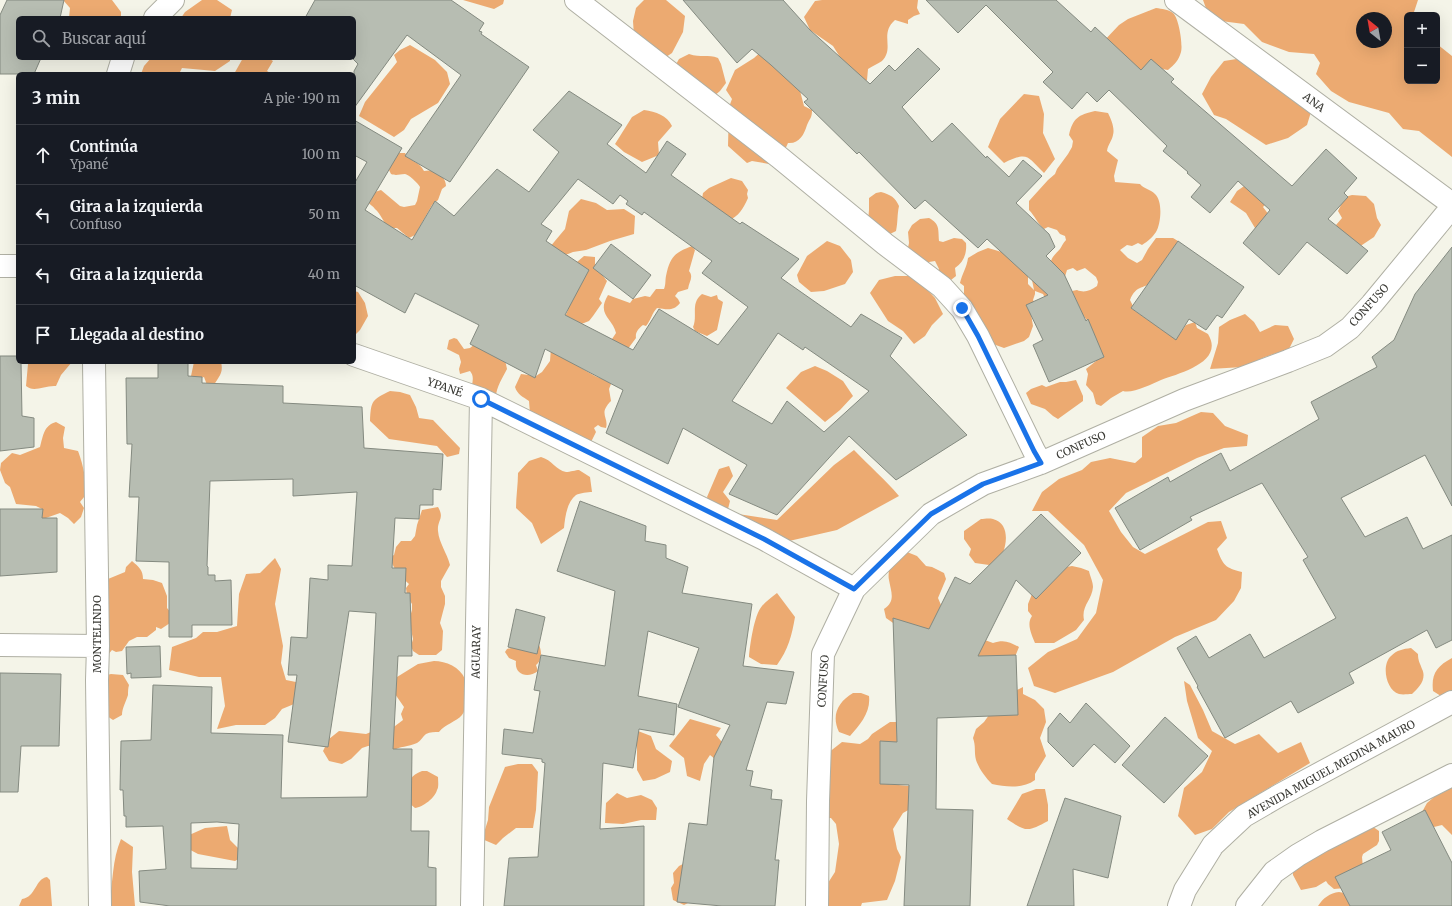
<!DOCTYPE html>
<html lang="es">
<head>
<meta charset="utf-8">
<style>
	body { margin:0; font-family:Merriweather,serif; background:#20242c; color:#f1f3f6 }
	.controls { position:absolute; right:12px; top:12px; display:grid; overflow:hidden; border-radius:6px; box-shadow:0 4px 16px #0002 }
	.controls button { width:36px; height:36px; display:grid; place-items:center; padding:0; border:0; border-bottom:1px solid #363941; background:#171b24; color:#f1f3f6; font:20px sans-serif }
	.compass { position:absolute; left:1356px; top:12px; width:36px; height:36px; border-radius:50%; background:#171b24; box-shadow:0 4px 16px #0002; rotate:329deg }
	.stop { position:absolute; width:12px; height:12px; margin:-9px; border:3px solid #1a73e8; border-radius:50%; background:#fff }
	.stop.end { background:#1a73e8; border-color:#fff; box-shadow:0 1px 4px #0008 }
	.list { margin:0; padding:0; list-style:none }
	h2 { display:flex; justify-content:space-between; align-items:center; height:52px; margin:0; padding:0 16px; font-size:17px }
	h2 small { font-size:13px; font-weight:400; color:#9ea1a6 }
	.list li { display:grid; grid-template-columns:26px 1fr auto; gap:12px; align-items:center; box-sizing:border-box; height:60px; padding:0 16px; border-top:1px solid #363941 }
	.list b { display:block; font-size:15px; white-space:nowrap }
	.list p { margin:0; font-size:13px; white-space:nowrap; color:#9ea1a6 }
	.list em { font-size:13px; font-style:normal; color:#9ea1a6 }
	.icon { flex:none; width:22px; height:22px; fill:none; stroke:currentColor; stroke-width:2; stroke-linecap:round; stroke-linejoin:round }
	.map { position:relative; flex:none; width:1452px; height:906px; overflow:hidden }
	.search { position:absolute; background:#171b24; box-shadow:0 4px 16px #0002; left:16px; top:16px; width:340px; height:44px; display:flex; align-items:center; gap:10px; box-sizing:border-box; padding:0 14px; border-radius:6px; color:#9ea1a6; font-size:15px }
	.panel { position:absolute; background:#171b24; box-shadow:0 4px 16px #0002; left:16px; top:72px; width:340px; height:292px; border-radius:6px }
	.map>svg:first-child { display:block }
	.forest { fill:#ecaa71; fill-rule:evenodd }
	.building { fill:#b7bdb2; stroke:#848a80; fill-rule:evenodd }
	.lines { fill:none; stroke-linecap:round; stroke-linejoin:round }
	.minor-casing { stroke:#afafa3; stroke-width:24 }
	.minor { stroke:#fff; stroke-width:22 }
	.route { stroke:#1a73e8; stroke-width:5 }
	.labels { text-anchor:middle; stroke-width:4; stroke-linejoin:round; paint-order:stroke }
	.street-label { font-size:11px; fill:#3a3a35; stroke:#fff }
</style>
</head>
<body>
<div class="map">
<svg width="1452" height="906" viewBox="0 0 1452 906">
	<rect width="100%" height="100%" fill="#f4f4e8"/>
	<path class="forest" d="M63 0H112L121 12V18H69L70 8Z
		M202 0H217L232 10 230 18H181L185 12Z
		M463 0H504L503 4 494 9Z
		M644 0H666L685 16 683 32 672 53 663 59 634 36 633 21 636 8Z
		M822 0H918L917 8 920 14 914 16 908 20V24L895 20C879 34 895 48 882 61 878 64 872 66 868 69L867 80 861 86 845 65 833 46 810 30 804 17 815 1Z
		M1203 0H1418L1413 15H1407V81H1437V44L1452 56V157L1419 131 1403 129 1389 113 1349 102 1331 91 1316 74 1320 63 1314 54 1289 52 1262 42 1244 24 1221 21 1207 11ZM1362 18H1386V42H1362Z
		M1156 8C1162 9 1168 9 1173 13 1179 18 1183 45 1181 52 1179 60 1174 65 1168 70L1162 69 1127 85 1102 43 1119 25 1128 19Z
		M410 45 435 60 447 72 450 84 438 103 411 119 404 130 394 137 359 116 365 102 397 62 394 55 400 50Z
		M765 48 799 87 804 106 812 110C812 118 810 118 807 125 804 135 799 144 788 143 784 153 778 158 769 164L752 161 747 163 728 146 729 107 732 99 726 90 735 70 754 58Z
		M689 54C701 58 708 54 718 58L721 64 726 83 720 91 713 97 675 66 679 59Z
		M151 58H230V61L215 71 182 68 179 74H141L144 66Z
		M243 58H268L273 61 267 71 272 74H234Z
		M1243 58 1311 112 1307 125 1288 138 1266 145 1226 119 1214 115 1202 94 1211 77 1224 61Z
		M1024 94 1039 96 1044 114 1043 133 1055 159 1044 173C1027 156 1028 151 1004 163L988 147 1000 119Z
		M644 110C656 112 667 115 672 126L658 142 659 155 642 162 624 152 615 144 632 117Z
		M1095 111 1108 113C1111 119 1115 128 1113 135 1112 141 1108 144 1107 151L1118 160 1114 176 1115 182 1140 184C1144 189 1150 189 1155 194 1163 201 1161 224 1156 232 1152 238 1148 241 1142 245L1138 243 1132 246 1127 245 1120 250 1128 258 1137 263 1142 260 1148 249 1156 238H1173L1178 241C1171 252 1162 272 1153 281 1146 289 1136 284 1130 300L1133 306 1131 308 1148 320H1154L1158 323 1159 328 1164 331 1179 335 1186 325 1195 322 1197 328 1208 334C1225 362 1180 373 1161 380 1152 384 1132 394 1123 391L1111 398 1101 406 1096 404 1093 393 1086 385 1088 374 1086 369 1096 361 1098 353 1089 323 1083 315 1072 291 1077 290C1084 293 1090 291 1097 286L1098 282 1096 277 1085 268 1077 271 1073 268 1067 270 1063 283 1046 300 1043 294 1035 291V294L1033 300 1036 305 1031 314 1033 326 1029 337 1024 341 1004 348 993 344 964 299V286L960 283C962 274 967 267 968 258L978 252 988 248 995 250 1008 254 1028 275V284L1034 290 1032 280 1054 264 1051 261C1053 255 1056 254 1060 249 1062 246 1063 243 1066 240L1065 236 1060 234 1057 230 1048 227 1044 229C1037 223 1035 216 1029 210V201L1048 180 1055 174 1057 169 1068 154 1072 147 1073 141 1069 135C1073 118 1078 115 1095 111Z
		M399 153H405C410 162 419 161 424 171L435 170C440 174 446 179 446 186L442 189 438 200 432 205 415 235 409 238 397 228H389C383 222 381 214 375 209 373 206 370 205 368 202L375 192 381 190 400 206 404 207 415 205 417 201 420 187C418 183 408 174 405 174 399 174 397 176 391 174L389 170 393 156Z
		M731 178 742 181 748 190 747 194 748 198C743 209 739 216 728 221L702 199 703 193 709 188Z
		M1250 182 1270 199 1263 207 1275 223 1272 230 1255 228 1246 213 1230 202 1237 191Z
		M881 192C891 195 895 197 899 206 897 215 898 222 896 231L890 234 886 241 868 221 869 210V198L876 193Z
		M1352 195 1366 196 1374 204 1377 218 1381 225 1374 237 1359 247 1353 239 1344 236 1336 225 1342 218 1338 211 1345 197Z
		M581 199 596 203 607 210 624 209 635 216 634 234 610 241 586 250 573 252 563 256 539 260 565 229 569 211Z
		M929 218C940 224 938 229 939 241L943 242 954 238 962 239 966 243C967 253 964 262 955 268L956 276 951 280H947L938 274 939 269 935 261 929 262 926 265 907 252 909 243 908 232 912 225 920 219Z
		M827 241 840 246 851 260 853 272 845 284 824 291 811 292 799 282 797 275 807 256Z
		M692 246 695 250 689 271C694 277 689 282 688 289L678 292 675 296 678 299 680 303C673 312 666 309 657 308 652 313 651 320 646 326L643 325C639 328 635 332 636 338L627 350 614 344 612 339 616 333C613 318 596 315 608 295L630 303 633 299 645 296 650 297 656 289H664C666 284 665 281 666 276 670 257 674 253 692 246Z
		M584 256 595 257V265L601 268 603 276 607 281 599 299 602 303 593 316 589 321 579 325 562 355C572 363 583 369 595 376 601 379 606 379 611 384L609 389 611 401C598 414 609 417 606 428L601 427 598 425 594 428 596 432 591 442 561 426 545 442 532 438 528 429 530 414 529 401C523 397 517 394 515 387L521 374 536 376 542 372 550 361 551 348 568 310 577 262Z
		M895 276H909L922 284 935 298 943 314 932 325 925 336 914 344 903 331 888 321 870 293 879 280Z
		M354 291 358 292 365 303 368 316 360 330 354 336Z
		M702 294 711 297 717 295 718 299 723 302 717 330 707 336 695 331 693 327C698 316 690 303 702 294Z
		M1245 314 1254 322 1260 332 1275 325 1288 326 1294 339 1289 349 1265 357 1243 367 1210 369 1218 343 1219 327 1230 320Z
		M454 338 457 339 464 349 470 348 475 344 504 355 507 369C503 377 495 389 496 399L471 391C472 383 475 377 470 371L460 374 459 369 461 362 459 355 447 349 449 340Z
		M30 362H72L61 375 56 386C45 385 34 393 26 386L28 364Z
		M194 362H221C224 374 218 377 213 387L207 385 204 377 198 379 191 376Z
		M815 366 827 371 843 381 853 396 840 410 825 422 786 388 801 372Z
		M1076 380 1083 396V401L1058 419 1053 416 1045 409 1031 404 1026 393 1031 389 1042 385 1046 387 1060 382H1066Z
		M390 391 400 392 410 395 416 407 419 418 433 420 460 448 459 454 447 457 437 446 389 439 370 421C371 400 372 400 390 391Z
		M1201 412 1213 413 1225 426 1248 435 1247 446 1224 448 1197 458 1126 493 1109 511 1121 532 1133 547 1145 554 1208 522 1221 521 1227 538 1217 549C1223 565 1225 568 1242 572L1241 588 1234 601 1216 620 1175 637 1113 672 1055 693 1034 686 1028 668 1048 652 1077 639 1096 613 1103 580 1084 545 1048 511H1032L1042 492 1059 479 1082 470 1091 462 1110 458 1135 463 1142 457V437L1158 426 1176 423Z
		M56 422 65 427 63 438 64 448 78 451C82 461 89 487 84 497 83 499 81 500 80 502L84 508 81 517 74 524 68 518 60 513 46 518H42V509L36 506 16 504 10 487 5 483 0 470 1 463 12 453 20 455 40 447C43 436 44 425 56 422Z
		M854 450C869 466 885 479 899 496L837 530 789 541 738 514 777 520 834 465Z
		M541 457C552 460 556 470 566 472 570 472 576 470 579 470L590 477 592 492C588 492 580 493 576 495 567 502 565 517 564 528L541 544 532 523 516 508C516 496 518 485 518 473L529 461Z
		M729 466 733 476 723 492 730 501 728 509 712 506 707 497 719 469Z
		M438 507C445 519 437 520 438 531 439 543 447 553 450 565L441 581V587L445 596V604L440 623 443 631 442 650 436 655H419L413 651 411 646 413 639 409 620 412 610V604L407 596 406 588 409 584C399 575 394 571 390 557L394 555 396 547 401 541H411L415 536 417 525 422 510Z
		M981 519C984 519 989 518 993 519 1013 524 1006 553 997 564L989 565 975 563 969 555 971 549 964 539V531Z
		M907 552 917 556 926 566 932 567 944 573 946 579 938 598 941 605 930 630 896 625 886 618 884 609C896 601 891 592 889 580 888 576 889 571 889 567Z
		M275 558 281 569 275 604 283 646 281 663 286 680 311 685 299 702 282 709 275 718 265 725H236L217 729 225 706 221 677H199L169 670 172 647 196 638 203 632H217L237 626 239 594 246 574 260 573Z
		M132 561C139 567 143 570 143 579L153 580 162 583 167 596V608L173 615V621L161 629 156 627V630L147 637H137L129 641 122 651 116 652 112 650 106 657 104 579H108L125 572 126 567Z
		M1072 566 1081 568 1089 571C1090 576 1093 582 1093 587 1092 600 1081 606 1084 620L1076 630 1054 643H1035C1032 635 1026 624 1032 616L1028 611V604L1032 594 1056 569Z
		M777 593 795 617C792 635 788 650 777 665L761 664 749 657C750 645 754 615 762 606 766 601 772 597 777 593Z
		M982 639 993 643C1004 639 1010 642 1019 647L1012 664 1017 672 1015 683 981 694 975 644Z
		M539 645C542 651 542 661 536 665L538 671C528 679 514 675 516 661L509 658 505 652 507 649C514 647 530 646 539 645Z
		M1411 648 1418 654C1418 661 1420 663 1422 669 1427 679 1419 688 1412 694 1408 694 1403 695 1399 694 1386 690 1381 665 1391 656 1397 650 1403 649 1411 648Z
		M1452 658V696L1444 698 1433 691C1431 674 1437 666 1452 658Z
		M434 661C446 661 460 667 465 679 467 683 465 692 465 697 465 703 466 710 462 715 456 722 445 724 439 732 435 732 430 732 426 734 423 736 421 741 417 743 408 747 400 746 392 751L376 745 368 746 362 748 351 759 342 764 329 761 323 751 329 739 339 731 366 734 376 730 391 729 403 720 401 714 404 707 395 694 397 677 418 664Z
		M111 674 123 675 129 685C128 688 128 692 128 695 126 702 122 708 122 715L113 720 107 716 103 676Z
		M1184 681 1190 685 1203 710 1212 731 1235 744 1259 734 1278 753 1301 742 1310 763 1229 812 1212 829 1195 835 1178 816 1184 788 1202 772 1212 751 1198 738 1187 701Z
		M1023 687V694L1035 700 1044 709 1046 722 1040 738 1046 756 1035 774V780C1023 789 1006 787 992 784 986 778 979 769 976 760 974 752 976 746 973 738L976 729 984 722 997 704 1011 693Z
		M853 693H861L869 696C871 712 860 725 850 736L839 732C831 715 838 702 853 693Z
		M690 719 721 728 716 735 726 747 721 764 710 755 704 764 700 781 687 776 684 758 669 746Z
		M890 722H901L889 784 908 786 916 784 912 808 903 813 893 829 897 849 901 857 895 881 887 900 862 903 861 906H823L826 886 835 872 839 844 836 824 831 818H827L828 753 842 742 860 744 868 739 872 734Z
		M638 731 651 736 656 749 672 761 670 772 655 779 643 781 637 770V745L621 739Z
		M518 764H532L538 772 536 810 533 828H516L503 838 496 845 482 839 488 820 489 807 505 767Z
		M422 771H427L438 777C438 781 439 787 437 790 435 798 423 807 415 808L409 803C409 788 405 777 422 771Z
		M1452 782V835L1442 825 1434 827 1425 822 1422 812 1427 803Z
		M1036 789H1045L1048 805V821C1028 832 1026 832 1007 819L1022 794Z
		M617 793 627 798 641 795 652 800 657 808 656 820H641L623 824 605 823 606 803Z
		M1369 824 1379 831V841L1377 845 1363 854 1362 857 1363 868 1345 888 1334 889 1328 884 1326 881 1316 887 1301 890 1293 875V870Z
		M227 826 230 840 245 855 235 861 198 854 181 845 187 836 205 828Z
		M121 839 133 847 132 872 135 906H109C113 883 112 860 121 839Z
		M687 862 688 903 684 905 673 900 671 888 674 883 673 873 679 866Z
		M47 877 50 880 52 906H19L22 899C36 897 35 879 47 877Z
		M1339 892 1349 894 1364 906H1318C1323 898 1330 893 1339 892Z"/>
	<path class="building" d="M7 0H64L60 18H18V58H41L34 74H0V15Z
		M315 0H451L484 23 479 31 482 32 481 34 529 67 450 182 405 156 461 75 407 35 354 108V71L358 64 352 58H354V18H305Z
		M683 0H783L810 30 870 84 889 65 895 71 918 48 940 69 902 107 932 142 952 123 986 158 987 156 1009 177 1023 160 1042 176 1016 203 1049 234 1055 247 1046 256 1064 274 1086 321 1088 319 1104 357 1049 382 1033 345 1043 340 1026 305 1048 295 987 239 978 248 925 200 915 209 859 152 857 154 804 102 808 99 771 65 752 49 737 63Z
		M926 0H1056L1091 32 1095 27 1141 70 1151 59 1174 79 1171 82 1292 186 1326 149 1357 178 1344 193 1348 197 1328 219 1368 251 1347 274 1307 242 1279 275 1243 243 1270 210 1238 181 1210 213 1191 197 1201 185 1187 173 1188 172 1163 151 1167 146 1109 90 1097 102 1087 92 1072 109 1043 82 1053 72 986 5 958 33Z
		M569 91 622 125 607 144 646 173 667 141 686 154 671 175 740 224 742 222 799 259 781 278 851 327 861 314 902 338 890 356 967 435 896 480 849 436 777 515 729 494 747 465 683 428 668 464 606 433 623 390 545 349 535 378 470 344 479 325 415 293 405 313 354 285V184L367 162 354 155V120L402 148 365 210 412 240 435 201 454 216 497 169 529 192 559 152 533 130ZM578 179 613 204 620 195 628 201 626 204 642 215 644 212 712 261 702 273 748 307 718 345 659 309 633 350 565 315 589 270 546 241 552 231 541 224ZM778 333 803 350 805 347 869 391 824 432 787 401 772 424 732 401Z
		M1178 241 1244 287 1222 318 1217 315 1206 330 1189 319 1176 340 1131 308Z
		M611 244 651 275 633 299 593 268Z
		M1452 247V506L1425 455 1341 498 1365 537 1407 517 1423 549 1452 535V640L1436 648 1427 630 1349 673 1354 683 1298 713 1291 701 1225 738 1197 687 1198 686 1177 648 1196 636 1209 658 1250 634 1264 658 1336 618 1303 560 1308 557 1262 483 1190 517 1192 520 1140 550 1115 508 1168 477 1170 482 1221 453 1230 471 1319 419 1311 402 1377 367 1372 357 1394 340 1415 294Z
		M0 356H18V362H21L22 416 34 418V447L0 451Z
		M158 363H188V376L202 377V383L283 386V403L362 407 364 448 443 454 441 490 433 489V505H420L419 519 395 518 392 568H406L405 593H410L412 656H398L393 749H412L411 831H429L428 867 436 868V906H170L140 902 139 871 166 869 163 826 126 827V816H124L123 790H120L121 741 151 740 153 685 212 687 211 733 283 735 281 798 367 797 376 613 349 611 328 747 288 742 297 675H288L291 637 307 638 310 578 328 580V565L352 566 357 492 293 496V479L210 481 207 566 208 567V575H215V581L231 580 232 625H192V637H169V562L136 561 139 497H129L132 444H127L126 378H158ZM217 822 239 824 237 869 191 868V823Z
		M580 501 646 526 645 541 666 545V558L688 567 682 593 752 604 743 666 794 672 786 704 767 702 746 770 753 771 750 786 772 790 771 799 782 800 775 860H779L775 906H722L677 902 689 823 707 825 714 757 730 725 678 707 699 648 648 631 638 696 677 704 674 735 639 729 633 768 603 763 600 829 644 826V906H504L509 858 538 857 545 763 542 762V759L502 754 504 729 533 733 540 691 534 690 541 655 605 666 615 591 557 571Z
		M0 509H43L42 518H57V572L0 576Z
		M1041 514 1081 553 1036 599 1016 580 978 656 1016 655 1018 715 937 718 936 809 973 810 970 906H904L909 785 880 784V741L897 742 893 618 929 629 955 577 970 584Z
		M516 609 545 617 537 654 508 647Z
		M160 646 161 677 131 678V673L127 674 126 647Z
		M0 673 61 674 59 746H21L18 792H0Z
		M1086 703 1130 746 1115 763 1094 744 1073 767 1048 742V728L1060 713 1070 723Z
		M1165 717 1208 756 1164 803 1122 765Z
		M1065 798 1121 816 1108 878 1073 869 1074 906H1027Z
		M1425 810 1452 863V906H1350L1335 877 1391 850 1382 832Z"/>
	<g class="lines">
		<g class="minor-casing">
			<path id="minor" d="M576 0 779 157 885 244 942 287 962 309 978 336 1034 451 1041 463
				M1176 0 1452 204
				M155 18 173 0
				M118 74 123 58
				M0 266H18
				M354 355 481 399 764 539 854 589
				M94 362 98 646 97 680 100 906
				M0 645 98 646
				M472 906 481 399
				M817 906 818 801 823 654 854 589 931 514 983 484 1041 463 1184 400 1288 361 1325 346 1350 328 1372 304 1452 207
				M1179 906 1185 890 1213 845 1244 816 1280 795 1452 702
				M1247 906 1274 872 1298 855 1322 841 1452 775"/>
		</g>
		<use href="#minor" class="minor"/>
	</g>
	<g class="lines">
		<path class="route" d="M481 399 764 539 854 589 931 514 983 484 1041 463 1034 451 978 336 962 308"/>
	</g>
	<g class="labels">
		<g class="street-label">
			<text transform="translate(1314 102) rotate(37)" y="4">ANA</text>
			<text transform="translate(1369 305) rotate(-48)" y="4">CONFUSO</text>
			<text transform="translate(445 387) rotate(19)" y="4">YPANÉ</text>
			<text transform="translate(1081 445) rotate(-24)" y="4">CONFUSO</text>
			<text transform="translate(97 634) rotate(-90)" y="4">MONTELINDO</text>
			<text transform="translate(476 652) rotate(-89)" y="4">AGUARAY</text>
			<text transform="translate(823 681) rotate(-86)" y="4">CONFUSO</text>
			<text transform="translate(1331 769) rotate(-29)" y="4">AVENIDA MIGUEL MEDINA MAURO</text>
		</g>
	</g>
</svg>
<div class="controls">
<button>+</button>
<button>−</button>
</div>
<svg class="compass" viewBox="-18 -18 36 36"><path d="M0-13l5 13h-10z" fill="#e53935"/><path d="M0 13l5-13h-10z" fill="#9ea1a6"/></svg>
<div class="stop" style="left:481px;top:399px"></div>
<div class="stop end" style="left:962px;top:308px"></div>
<div class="search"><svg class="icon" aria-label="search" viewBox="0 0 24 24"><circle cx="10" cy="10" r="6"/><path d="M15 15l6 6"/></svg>Buscar aquí</div>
<section class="panel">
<h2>3 min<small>A pie · 190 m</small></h2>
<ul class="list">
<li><svg class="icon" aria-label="ahead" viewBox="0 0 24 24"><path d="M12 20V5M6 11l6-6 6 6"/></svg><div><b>Continúa</b><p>Ypané</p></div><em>100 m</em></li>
<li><svg class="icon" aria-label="left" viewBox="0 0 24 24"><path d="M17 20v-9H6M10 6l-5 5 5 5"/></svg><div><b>Gira a la izquierda</b><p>Confuso</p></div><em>50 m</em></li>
<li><svg class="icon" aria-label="left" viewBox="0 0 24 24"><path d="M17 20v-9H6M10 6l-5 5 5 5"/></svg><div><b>Gira a la izquierda</b></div><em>40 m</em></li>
<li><svg class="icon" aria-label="arrive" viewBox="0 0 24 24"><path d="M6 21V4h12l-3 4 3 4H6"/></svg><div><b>Llegada al destino</b></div></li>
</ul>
</section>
</div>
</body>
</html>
